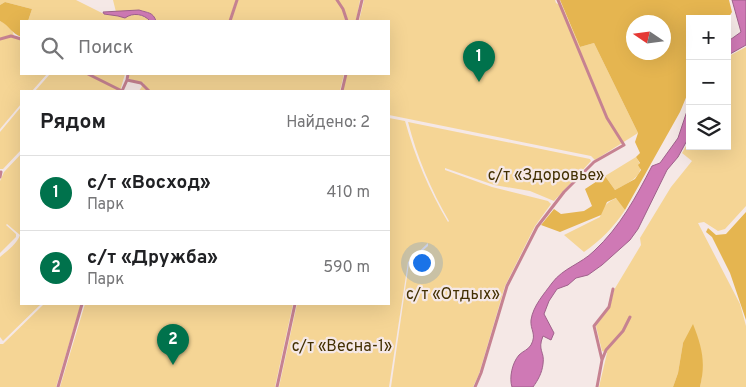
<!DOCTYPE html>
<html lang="ru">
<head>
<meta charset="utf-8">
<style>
	body { margin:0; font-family:Overpass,sans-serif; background:#f2f2f2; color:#202124 }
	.controls { position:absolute; right:15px; top:15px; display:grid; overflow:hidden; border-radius:0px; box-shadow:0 5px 20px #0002 }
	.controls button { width:45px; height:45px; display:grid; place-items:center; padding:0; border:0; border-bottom:1px solid #e0e0e0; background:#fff; color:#202124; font:25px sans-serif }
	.compass { position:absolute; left:626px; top:15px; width:45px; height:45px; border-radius:50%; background:#fff; box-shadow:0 5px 20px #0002; rotate:283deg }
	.you { position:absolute; left:421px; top:262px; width:18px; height:18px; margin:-12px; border:4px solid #fff; border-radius:50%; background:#1a73e8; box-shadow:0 0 0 8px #1a73e833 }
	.badge { display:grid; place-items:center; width:32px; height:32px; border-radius:50%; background:#00724c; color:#fff; font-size:16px; font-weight:700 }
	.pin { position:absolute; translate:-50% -41px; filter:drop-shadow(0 1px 2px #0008) }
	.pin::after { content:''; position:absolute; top:26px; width:18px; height:15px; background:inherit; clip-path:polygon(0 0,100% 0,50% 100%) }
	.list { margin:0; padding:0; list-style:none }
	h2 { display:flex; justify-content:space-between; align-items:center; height:65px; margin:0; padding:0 20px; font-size:21px }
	h2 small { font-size:16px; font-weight:400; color:#757577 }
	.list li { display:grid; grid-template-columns:32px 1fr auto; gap:15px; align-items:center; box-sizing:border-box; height:75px; padding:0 20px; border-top:1px solid #e0e0e0 }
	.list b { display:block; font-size:19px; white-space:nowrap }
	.list p { margin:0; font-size:16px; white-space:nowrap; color:#757577 }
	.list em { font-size:16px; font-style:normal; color:#757577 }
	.icon { flex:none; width:28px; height:28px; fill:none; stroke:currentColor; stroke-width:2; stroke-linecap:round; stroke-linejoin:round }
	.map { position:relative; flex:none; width:746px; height:387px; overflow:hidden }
	.search { position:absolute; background:#fff; box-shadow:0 5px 20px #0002; left:20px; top:20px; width:370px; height:55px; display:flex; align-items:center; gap:12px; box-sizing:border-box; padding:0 18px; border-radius:0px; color:#757577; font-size:19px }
	.panel { position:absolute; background:#fff; box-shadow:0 5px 20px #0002; left:20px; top:90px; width:370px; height:215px; border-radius:0px }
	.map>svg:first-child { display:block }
	.green { fill:#f5d595 }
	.forest { fill:#e5b550; fill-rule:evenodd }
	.water { fill:#cf79b5; stroke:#9f618b }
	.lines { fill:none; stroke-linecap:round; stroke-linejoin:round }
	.street { stroke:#c68291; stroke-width:3 }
	.labels { text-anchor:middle; stroke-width:4.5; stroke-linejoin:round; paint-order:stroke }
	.park-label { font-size:16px; fill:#433002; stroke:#f5e8e6 }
</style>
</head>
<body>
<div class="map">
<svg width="746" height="387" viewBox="0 0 746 387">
	<rect width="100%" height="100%" fill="#f5e8e6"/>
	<path class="green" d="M0 0H76L104 14 128 16 137 14 149 19 150 21H28L32 9 5 2 0 5Z
		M113 0H360L356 21H156C150 5 129 12 116 12Z
		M364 0H555L556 3 562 6 580 47 594 43 638 133 595 160 591 156 389 115V91H348L343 90 347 74H389V21H359Z
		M0 21C7 24 14 29 14 38L21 40V74H47L32 91H21V104L0 129Z
		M746 47V206L725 229 718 231 704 222 698 223 740 304 746 326V387H700C706 363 697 360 683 343L678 373 673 387H599L607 353 602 351 596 326 610 307 614 290 641 245 640 238 671 187 692 161 682 153 690 139V146H727V59L731 55Z
		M50 74H125L120 91H35Z
		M129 74H344L340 91H139L144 83 129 79Z
		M21 107V150L3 169H0V132Z
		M389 118 405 121C415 157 429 190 448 222L449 221C431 190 417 157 408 122L590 159 591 161 554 201 530 191 494 185 445 168V170L492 187 548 201 551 204 535 226 505 286 479 374 473 387H391L409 263 428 246V243L408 262 389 387H279L297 304H389Z
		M21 154V304H41L3 341 0 337V257C7 251 17 244 20 235L7 224 6 225 16 234V237L0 253V181L4 172Z
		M636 157C649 175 629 182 615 190L605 176Z
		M617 198 625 210C614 227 601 240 584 252L564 235 600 217C603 207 606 202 617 198Z
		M44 304H81L56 387H0V344H3Z
		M85 304H293L275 387H60Z"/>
	<path class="forest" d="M560 0H729L732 12 727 20V19H690V88L680 112 625 210 616 198 607 202 601 215 560 232 541 225 554 209 561 214 584 211 592 206 585 189 605 176 615 190 635 179 641 170 638 165 640 163 636 157 640 153 635 142 638 133 594 43 580 47ZM634 22H664V52H634Z
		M5 2 32 9 28 21H21V37C11 33 10 26 0 21V5Z
		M746 212V320L730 273 712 237 706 232 708 228 716 235 726 234Z
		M693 324C702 347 706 362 700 387H673L678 373 683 343Z"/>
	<path class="water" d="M732 0H746V45L730 54 727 58V42L741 32Z
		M139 10C148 13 153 12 156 21H150C144 14 133 12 125 18L118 16 104 14 103 12Z
		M690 102V135L678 157 667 170 638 229 630 240 602 265 588 275 576 278 568 285 557 289 549 301 544 314 554 333 551 340 543 336C537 351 545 351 543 364 542 373 538 380 533 387H512C509 378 512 363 519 355 523 351 528 350 531 345 537 334 530 330 531 320 533 306 544 294 552 283 563 268 581 264 594 251 620 227 636 197 652 166L660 163 678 138Z"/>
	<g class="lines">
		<path class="street" d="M337 0 343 9 347 21
			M230 21 237 0
			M357 21 362 0
			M0 39 11 36 21 39
			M88 74 122 91 127 80 128 74
			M127 80 141 83 149 91
			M342 91 346 74
			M0 177 1 172
			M602 360 594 326 609 307 613 289
			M58 387 82 304
			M277 387 295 304
			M475 387 481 373 507 286 537 227 564 192 594 162 624 145 607 118 558 0
			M597 387 602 360 606 350 623 331 630 317"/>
	</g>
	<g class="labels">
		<g class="park-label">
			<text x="546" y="180">с/т «Здоровье»</text>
			<text x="453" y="299">с/т «Отдых»</text>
			<text x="342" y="351">с/т «Весна-1»</text>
		</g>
	</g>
</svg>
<div class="controls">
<button>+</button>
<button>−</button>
<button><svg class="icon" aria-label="layers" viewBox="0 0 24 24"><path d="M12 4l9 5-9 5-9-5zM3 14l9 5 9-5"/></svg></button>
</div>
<svg class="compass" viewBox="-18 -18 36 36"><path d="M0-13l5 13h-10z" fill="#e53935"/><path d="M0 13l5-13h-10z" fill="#757577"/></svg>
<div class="you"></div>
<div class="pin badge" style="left:479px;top:82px">1</div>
<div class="pin badge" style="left:173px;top:365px">2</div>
<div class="search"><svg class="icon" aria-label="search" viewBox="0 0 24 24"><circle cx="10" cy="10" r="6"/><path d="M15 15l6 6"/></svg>Поиск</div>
<section class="panel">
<h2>Рядом<small>Найдено: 2</small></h2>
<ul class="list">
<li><span class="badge">1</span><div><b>с/т «Восход»</b><p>Парк</p></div><em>410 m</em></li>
<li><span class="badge">2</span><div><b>с/т «Дружба»</b><p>Парк</p></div><em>590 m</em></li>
</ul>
</section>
</div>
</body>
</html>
